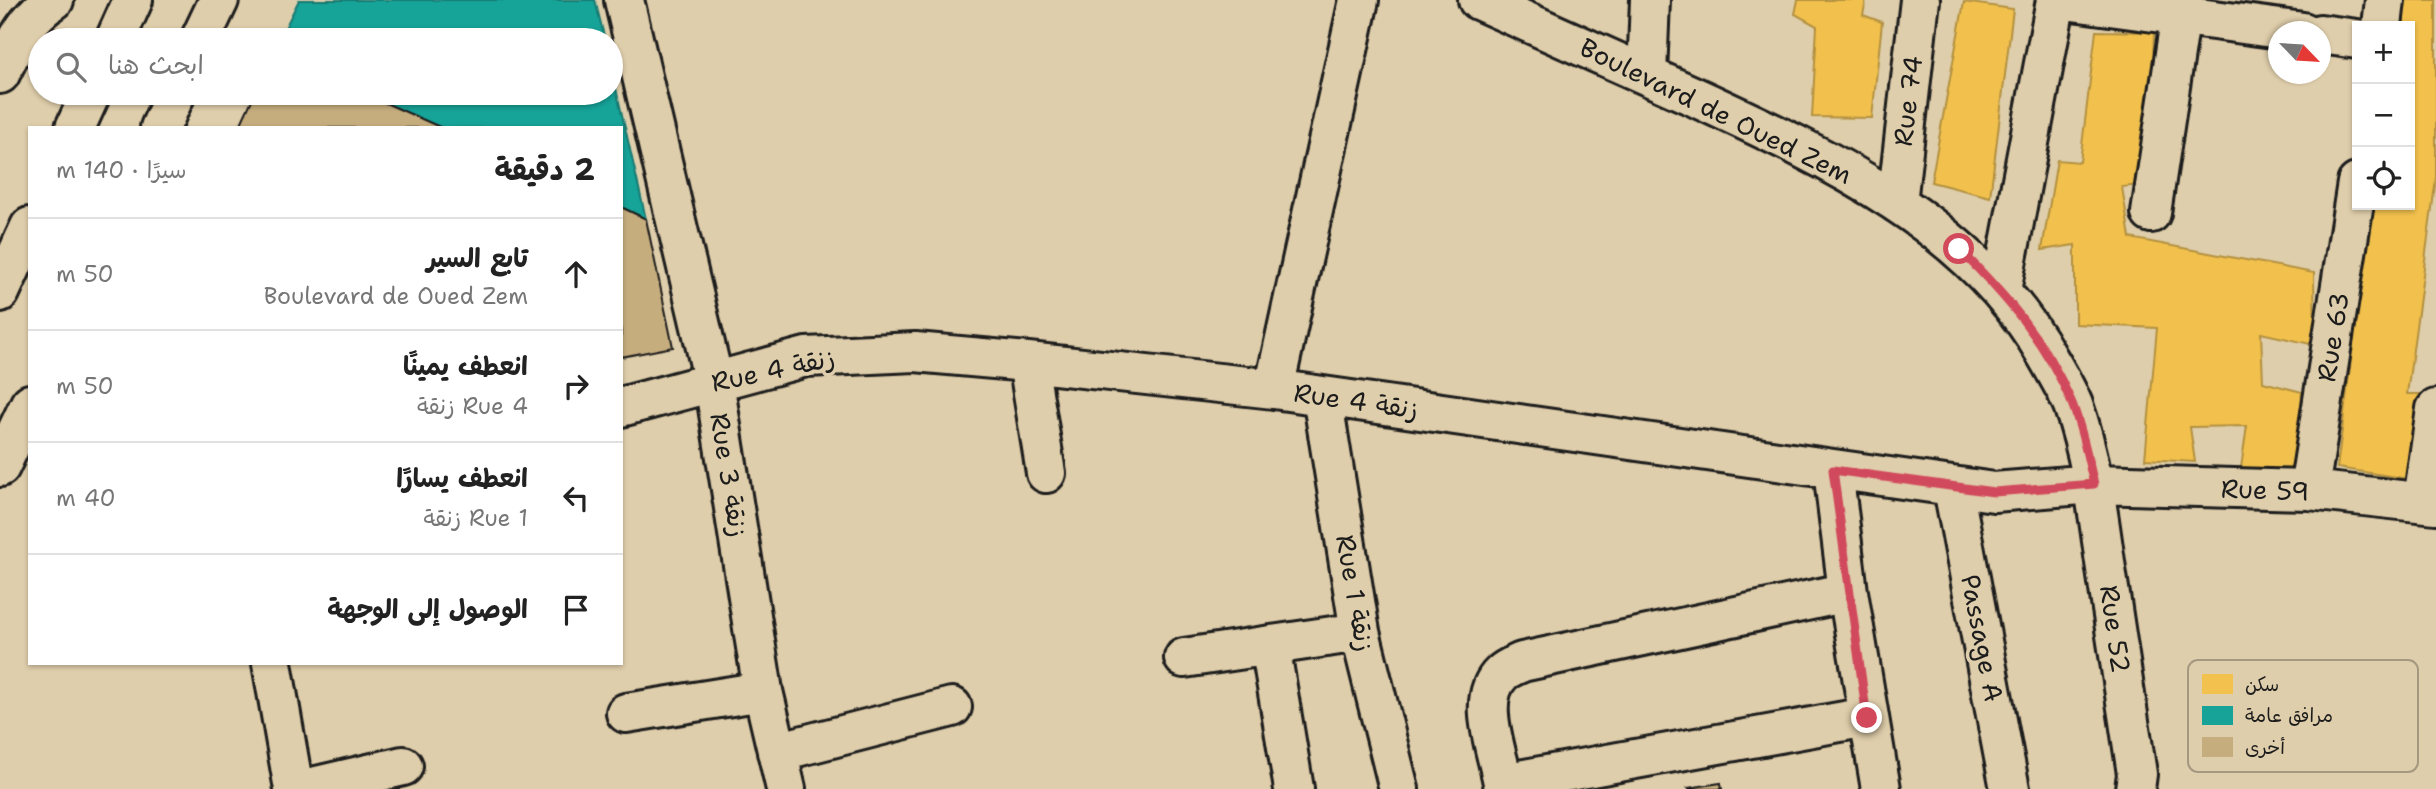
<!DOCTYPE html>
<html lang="ar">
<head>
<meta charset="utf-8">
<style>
	body { margin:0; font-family:"Shantell Sans","Playpen Sans Arabic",sans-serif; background:#f2f2f2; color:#222; direction:rtl }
	.controls { position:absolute; right:21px; top:21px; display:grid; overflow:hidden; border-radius:0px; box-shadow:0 2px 5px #0004 }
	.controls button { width:63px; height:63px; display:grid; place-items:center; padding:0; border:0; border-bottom:2px solid #e0e0e0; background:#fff; color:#222; font:35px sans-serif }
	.compass { position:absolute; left:2268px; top:21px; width:63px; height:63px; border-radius:50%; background:#fff; box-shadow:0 2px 5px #0004; rotate:115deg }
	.stop { position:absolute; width:21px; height:21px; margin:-16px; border:5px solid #d1495b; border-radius:50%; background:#fff }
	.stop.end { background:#d1495b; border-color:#fff; box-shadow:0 2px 7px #0008 }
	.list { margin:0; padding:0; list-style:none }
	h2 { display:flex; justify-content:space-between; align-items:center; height:91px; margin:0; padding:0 28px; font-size:30px }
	h2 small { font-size:23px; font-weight:400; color:#767676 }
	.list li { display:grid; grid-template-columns:46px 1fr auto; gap:21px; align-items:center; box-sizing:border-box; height:112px; padding:0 28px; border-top:2px solid #e0e0e0 }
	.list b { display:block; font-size:26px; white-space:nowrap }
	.list p { margin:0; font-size:23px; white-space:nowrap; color:#767676 }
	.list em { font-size:23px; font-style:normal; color:#767676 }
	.icon { flex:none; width:38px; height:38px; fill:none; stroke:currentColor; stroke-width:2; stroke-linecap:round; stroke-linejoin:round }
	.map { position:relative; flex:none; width:2436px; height:789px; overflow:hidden; direction:ltr }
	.search { position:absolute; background:#fff; box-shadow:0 2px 5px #0004; left:28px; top:28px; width:595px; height:77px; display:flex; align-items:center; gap:18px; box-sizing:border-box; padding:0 24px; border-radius:38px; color:#767676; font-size:26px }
	.panel { position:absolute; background:#fff; box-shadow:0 2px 5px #0004; left:28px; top:126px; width:595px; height:539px; border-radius:0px; direction:rtl }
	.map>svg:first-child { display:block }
	.homes { fill:#f2c14e; stroke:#b2903f; stroke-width:2 }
	.public { fill:#17a398; stroke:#187a73; stroke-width:2 }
	.building { fill:#c6ad7e; stroke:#1c1c1c; stroke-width:2 }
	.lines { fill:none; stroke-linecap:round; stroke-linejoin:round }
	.minor-casing { stroke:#1c1c1c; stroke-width:44 }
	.secondary-casing { stroke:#1c1c1c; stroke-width:44 }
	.minor { stroke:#dfceab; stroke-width:38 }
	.secondary { stroke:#dfceab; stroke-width:38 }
	.route { stroke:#d1495b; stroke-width:9 }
	.labels { text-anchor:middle; stroke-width:7; stroke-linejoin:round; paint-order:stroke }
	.street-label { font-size:26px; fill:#1c1c1c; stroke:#dfceab }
	.key { fill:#dfceab; stroke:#a49980; stroke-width:2 }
	.key-label { font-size:19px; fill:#1c1c1c }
</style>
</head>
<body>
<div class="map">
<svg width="2436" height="789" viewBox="0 0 2436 789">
	<rect width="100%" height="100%" fill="#dfceab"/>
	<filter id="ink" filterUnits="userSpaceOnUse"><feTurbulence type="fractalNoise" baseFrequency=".0143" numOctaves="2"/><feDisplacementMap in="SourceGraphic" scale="14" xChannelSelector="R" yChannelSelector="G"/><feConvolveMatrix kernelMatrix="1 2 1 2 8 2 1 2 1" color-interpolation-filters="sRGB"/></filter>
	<g filter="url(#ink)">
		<path class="homes" d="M1798 0H1866L1863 15 1882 22 1872 118 1812 117 1817 26 1795 14Z
			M2397 0H2436V178L2407 394H2427L2416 480 2337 468 2371 205H2410V26H2393Z
			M1964 2 2013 9 1990 197 1931 182Z
			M2096 31 2154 32 2148 184 2122 187 2130 238 2314 273 2315 345 2261 333 2263 382 2302 392 2295 472 2241 468 2247 426 2190 427 2195 462 2145 459 2157 328 2075 324V245L2042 250 2057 160 2080 162Z"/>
		<path class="public" d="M299 0H595L605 40H279Z
			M611 67 646 219 621 207V128H442L363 93H611Z"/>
		<path class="building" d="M255 93H363L442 128H239Z
			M621 207 646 219 673 347 621 357Z
			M1721 783 1722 789H1689L1688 788Z"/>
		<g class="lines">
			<g class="minor-casing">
				<path id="minor" d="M624 0 714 382 763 691 786 789
					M1478 0C1550 32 1621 64 1693 96 1825 157 1972 223 2047 356 2056 372 2066 388 2073 405 2092 458 2098 514 2106 569 2116 637 2127 706 2137 774L2135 789
					M2065 0 2303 32
					M2382 26 2385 0
					M2320 34 2357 39
					M0 74C14 46 26 17 54 0
					M1647 75 1650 0
					M1897 203 1920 0
					M2151 213 2183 0
					M2001 291 2056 0
					M1028 362 1046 473
					M1274 389 1359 0
					M1322 396 1360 632 1399 789
					M621 407 806 357 915 352 1028 362 1274 389 1994 492 2094 484 2309 490 2436 504
					M1833 470 1848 592 1881 789
					M1953 488 2010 789
					M2309 490 2357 183
					M2423 501 2436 409
					M1270 645 1294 789
					M1184 658 1360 632
					M272 663 294 789
					M626 713 763 691
					M777 752 952 707
					M1503 783 1867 717
					M304 789 403 766
					M1504 789C1500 756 1473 700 1502 673 1507 668 1516 665 1522 662L1848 592"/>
			</g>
			<g class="secondary-casing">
				<path id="secondary" d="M115 40 133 0
					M200 40 219 0
					M75 128 91 93
					M160 128 176 93
					M0 292 30 227
					M0 467 30 404"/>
			</g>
			<use href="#minor" class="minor"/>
			<use href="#secondary" class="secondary"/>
		</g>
	</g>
	<g class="lines" filter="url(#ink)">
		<path class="route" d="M1867 718 1833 470 1994 492 2094 484C2087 456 2082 427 2071 401 2045 340 2005 295 1959 249"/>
	</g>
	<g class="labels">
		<g class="street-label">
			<text transform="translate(1908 101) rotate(-83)" y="9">Rue 74</text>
			<text transform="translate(1716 111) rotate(26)" y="9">Boulevard de Oued Zem</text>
			<text transform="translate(2333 337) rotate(-81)" y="9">Rue 63</text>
			<text transform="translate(773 370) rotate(-12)" y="9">Rue 4 زنقة</text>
			<text transform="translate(1356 401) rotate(8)" y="9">Rue 4 زنقة</text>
			<text transform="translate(729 475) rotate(81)" y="9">Rue 3 زنقة</text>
			<text transform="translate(2265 490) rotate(2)" y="9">Rue 59</text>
			<text transform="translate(1355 593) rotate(80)" y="9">Rue 1 زنقة</text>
			<text transform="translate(2115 629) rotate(82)" y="9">Rue 52</text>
			<text transform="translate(1982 638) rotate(79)" y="9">Passage A</text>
		</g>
	</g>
	<rect x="2188" y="660" width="230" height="112" rx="10" class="key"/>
	<rect x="2202" y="674" width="31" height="20" fill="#f2c14e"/>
	<rect x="2202" y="706" width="31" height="19" fill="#17a398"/>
	<rect x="2202" y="737" width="31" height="20" fill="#c6ad7e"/>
	<g class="key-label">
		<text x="2245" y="691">سكن</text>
		<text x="2245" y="722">مرافق عامة</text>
		<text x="2245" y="754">أخرى</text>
	</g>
</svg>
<div class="controls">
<button>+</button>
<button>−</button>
<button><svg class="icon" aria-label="locate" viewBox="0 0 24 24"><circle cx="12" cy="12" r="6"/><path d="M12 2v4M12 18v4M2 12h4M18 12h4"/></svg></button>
</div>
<svg class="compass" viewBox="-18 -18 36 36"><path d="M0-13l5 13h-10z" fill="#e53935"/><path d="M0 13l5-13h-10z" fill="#767676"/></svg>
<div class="stop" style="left:1959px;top:249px"></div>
<div class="stop end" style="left:1867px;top:718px"></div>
<div class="search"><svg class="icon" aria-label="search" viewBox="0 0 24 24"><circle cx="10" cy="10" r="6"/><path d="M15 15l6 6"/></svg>ابحث هنا</div>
<section class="panel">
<h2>2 دقيقة<small>سيرًا · 140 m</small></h2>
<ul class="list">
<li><svg class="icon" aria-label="ahead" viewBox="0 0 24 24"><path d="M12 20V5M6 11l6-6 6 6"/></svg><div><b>تابع السير</b><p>Boulevard de Oued Zem</p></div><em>50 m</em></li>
<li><svg class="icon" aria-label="right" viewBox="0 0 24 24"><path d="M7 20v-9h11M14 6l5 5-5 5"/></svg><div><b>انعطف يمينًا</b><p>Rue 4 زنقة</p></div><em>50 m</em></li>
<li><svg class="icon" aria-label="left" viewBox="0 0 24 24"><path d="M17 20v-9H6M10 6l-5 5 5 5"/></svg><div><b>انعطف يسارًا</b><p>Rue 1 زنقة</p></div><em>40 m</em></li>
<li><svg class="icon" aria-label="arrive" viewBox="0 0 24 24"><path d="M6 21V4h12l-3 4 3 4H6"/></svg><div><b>الوصول إلى الوجهة</b></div></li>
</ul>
</section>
</div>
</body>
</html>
